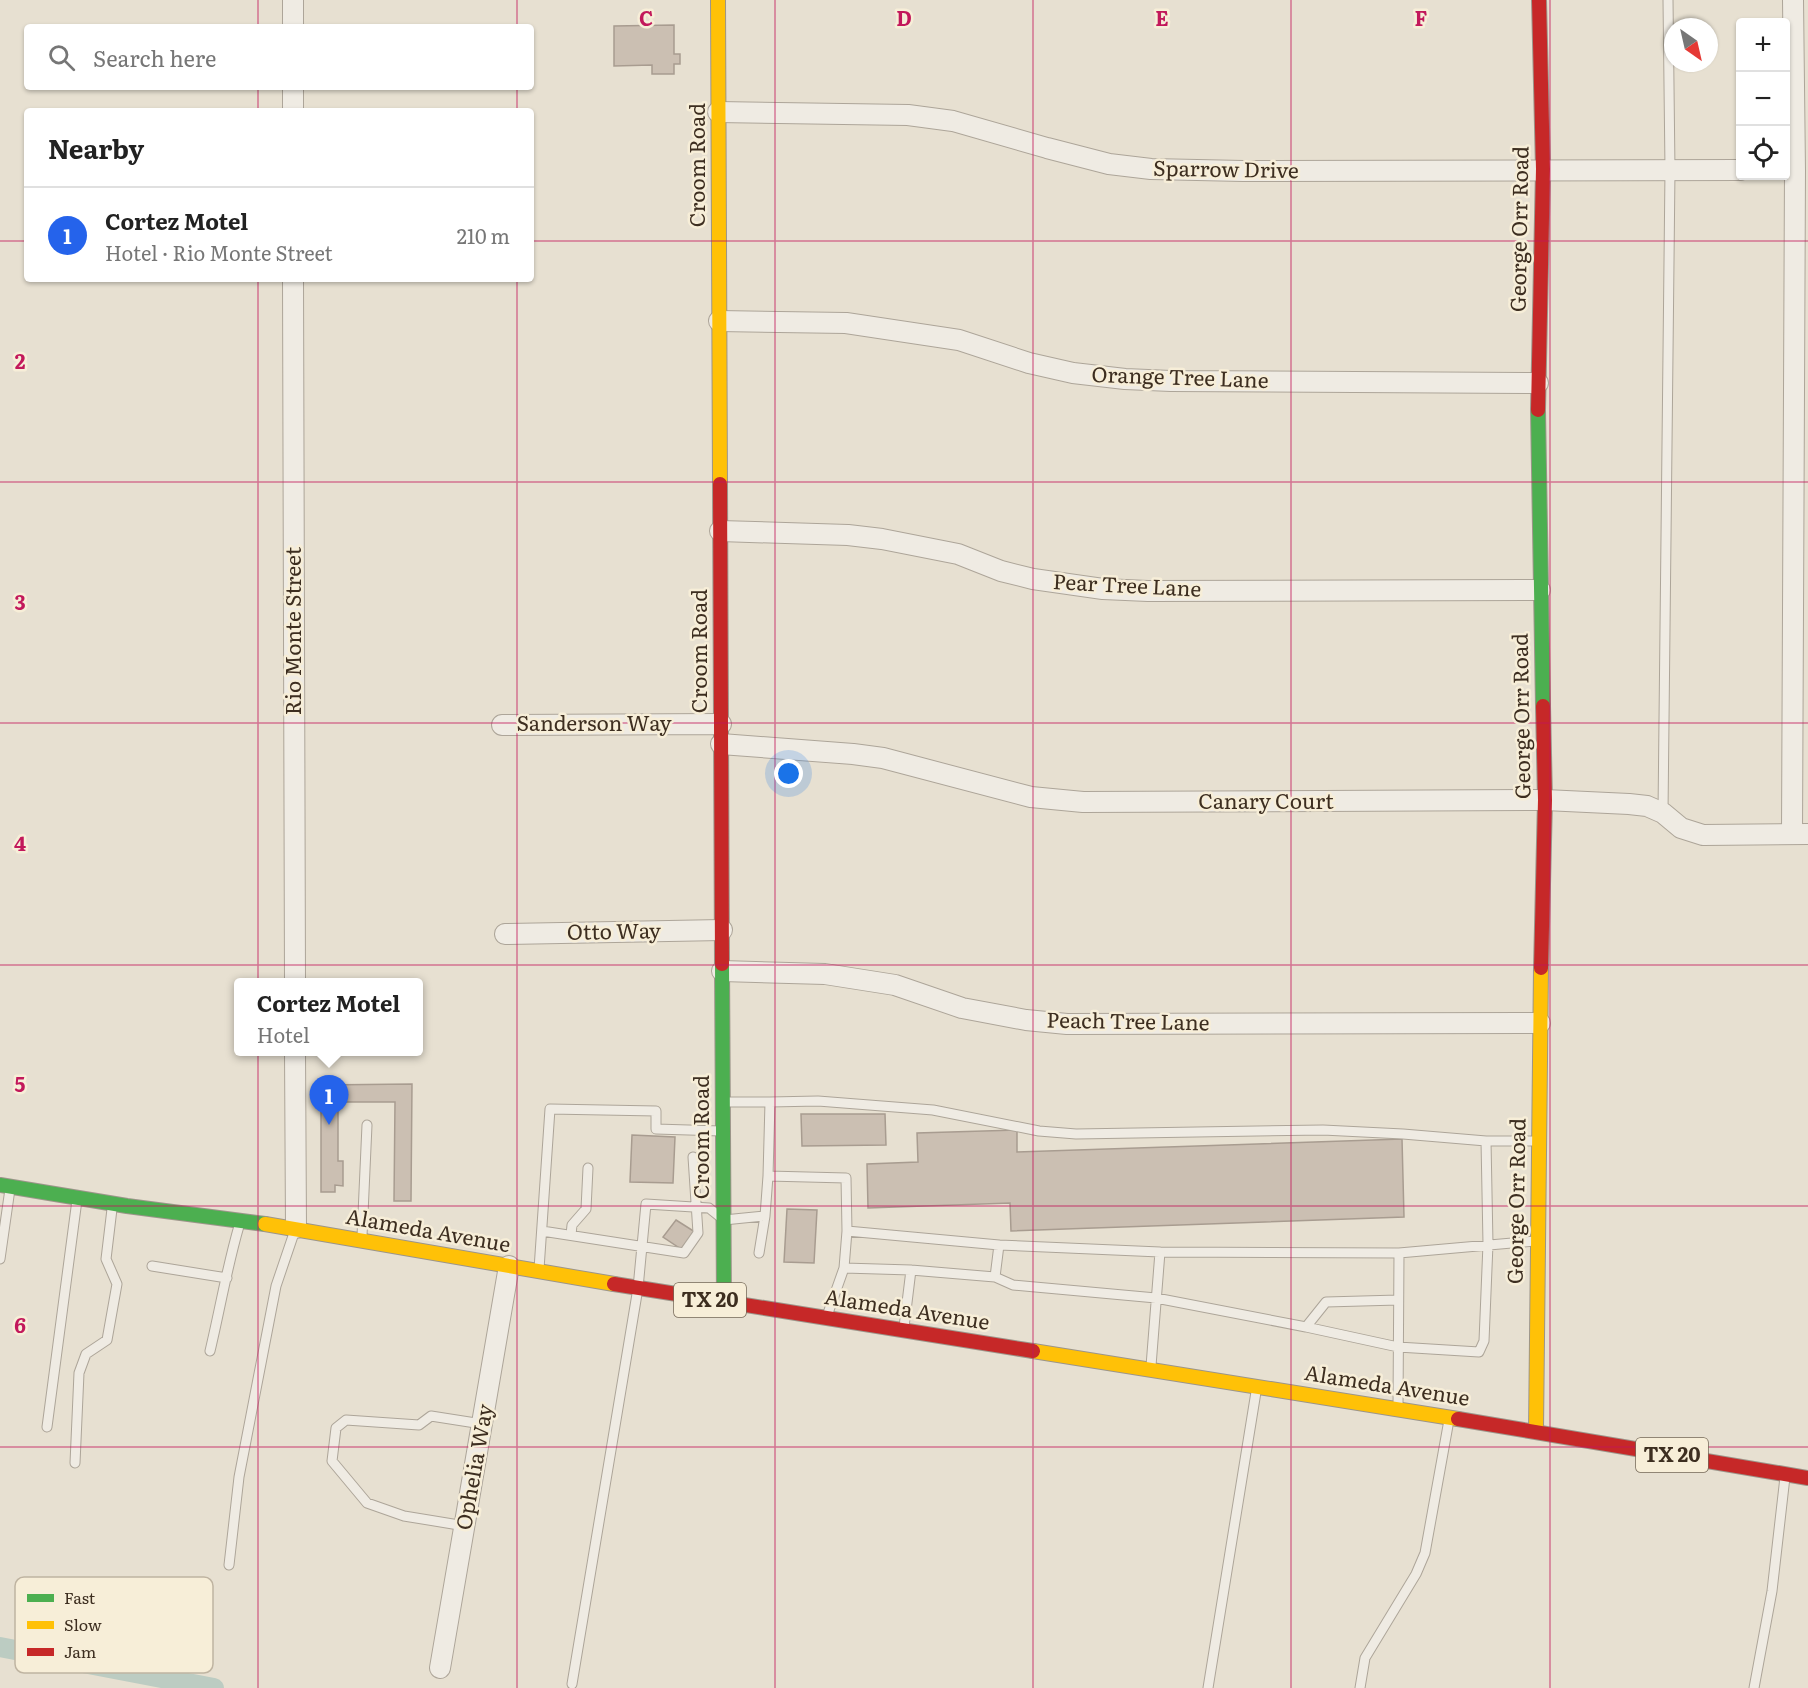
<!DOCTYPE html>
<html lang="en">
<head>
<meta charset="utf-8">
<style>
	body { margin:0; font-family:Literata,serif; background:#f2f2f2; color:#222 }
	.controls { position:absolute; right:18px; top:18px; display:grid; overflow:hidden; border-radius:6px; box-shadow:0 2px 4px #0004 }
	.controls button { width:54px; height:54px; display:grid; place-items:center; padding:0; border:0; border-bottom:2px solid #e0e0e0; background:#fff; color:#222; font:30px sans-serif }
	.compass { position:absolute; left:1664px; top:18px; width:54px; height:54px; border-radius:50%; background:#fff; box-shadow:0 2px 4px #0004; rotate:146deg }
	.you { position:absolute; left:789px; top:774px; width:21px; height:21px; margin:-15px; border:4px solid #fff; border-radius:50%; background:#1a73e8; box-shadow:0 0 0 9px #1a73e833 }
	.badge { display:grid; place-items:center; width:39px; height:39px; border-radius:50%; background:#2563eb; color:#fff; font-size:20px; font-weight:700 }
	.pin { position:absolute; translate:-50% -50px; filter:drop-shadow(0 2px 3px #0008) }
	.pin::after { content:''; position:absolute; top:32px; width:21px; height:18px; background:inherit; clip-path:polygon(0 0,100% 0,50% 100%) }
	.popup { position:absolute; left:234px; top:978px; width:189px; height:78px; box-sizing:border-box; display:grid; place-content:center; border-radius:6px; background:#fff; filter:drop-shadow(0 2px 4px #0005); font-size:20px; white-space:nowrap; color:#767676 }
	.popup b { font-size:22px; color:#222 }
	.popup::after { content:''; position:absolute; left:50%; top:100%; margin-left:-12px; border:12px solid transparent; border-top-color:#fff }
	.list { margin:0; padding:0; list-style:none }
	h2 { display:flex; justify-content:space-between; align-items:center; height:78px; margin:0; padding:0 24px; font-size:26px }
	h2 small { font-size:20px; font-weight:400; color:#767676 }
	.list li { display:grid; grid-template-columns:39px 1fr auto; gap:18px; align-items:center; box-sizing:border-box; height:96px; padding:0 24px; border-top:2px solid #e0e0e0 }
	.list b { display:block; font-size:22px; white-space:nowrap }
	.list p { margin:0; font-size:20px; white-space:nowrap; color:#767676 }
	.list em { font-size:20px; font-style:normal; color:#767676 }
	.icon { flex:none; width:33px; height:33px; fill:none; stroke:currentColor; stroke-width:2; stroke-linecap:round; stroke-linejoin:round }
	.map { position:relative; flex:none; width:1808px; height:1688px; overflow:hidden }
	.search { position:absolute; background:#fff; box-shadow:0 2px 4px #0004; left:24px; top:24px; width:510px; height:66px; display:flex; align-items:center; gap:15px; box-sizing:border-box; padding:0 21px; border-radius:6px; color:#767676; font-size:22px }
	.panel { position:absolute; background:#fff; box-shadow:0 2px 4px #0004; left:24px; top:108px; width:510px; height:174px; border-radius:6px }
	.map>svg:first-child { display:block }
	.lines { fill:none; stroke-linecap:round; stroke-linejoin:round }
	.canal { stroke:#bcccc2; stroke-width:20 }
	.building { fill:#cbbfb2; stroke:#a89c90; stroke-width:1.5 }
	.lane-casing { stroke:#ada599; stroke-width:11 }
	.street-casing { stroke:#ada599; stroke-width:22 }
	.fast-casing { stroke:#9c958a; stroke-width:16 }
	.slow-casing { stroke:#9c958a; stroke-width:16 }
	.jam-casing { stroke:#9c958a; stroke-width:16 }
	.lane { stroke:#efebe3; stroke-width:9 }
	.street { stroke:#efebe3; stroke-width:20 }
	.fast { stroke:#4caf50; stroke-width:14 }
	.slow { stroke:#ffc107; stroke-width:14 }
	.jam { stroke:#c62828; stroke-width:14 }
	.grid { fill:none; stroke:#c2185b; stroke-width:1.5; stroke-opacity:0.55 }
	.labels { text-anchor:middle; stroke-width:5; stroke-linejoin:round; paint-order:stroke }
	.shield { fill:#f7eed8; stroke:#756857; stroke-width:1.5 }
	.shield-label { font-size:20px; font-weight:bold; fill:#3d2e20 }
	.street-label { font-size:21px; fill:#3d2e20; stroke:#f7eed8 }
	.key { fill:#f7eed8; stroke:#bfb4a1; stroke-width:1.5 }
	.key-label { font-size:16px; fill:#3d2e20 }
	.grid-label { font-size:20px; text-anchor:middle; font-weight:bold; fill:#c2185b; stroke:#f7eed8; stroke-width:5; stroke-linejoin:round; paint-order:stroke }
</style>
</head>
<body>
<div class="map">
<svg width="1808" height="1688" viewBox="0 0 1808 1688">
	<rect width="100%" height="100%" fill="#e7e0d1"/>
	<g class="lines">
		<path class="canal" d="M0 1647 214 1688"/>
	</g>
	<path class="building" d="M674 25V54H680V64H674V74H652V65L614 66V26Z
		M412 1084 411 1201H394L395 1102H338V1161H343V1186L335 1185V1192H321V1085Z
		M801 1114H885L886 1145 802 1146Z
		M1017 1130V1152L1402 1139 1404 1217 1011 1231 1010 1203 868 1208 867 1164 918 1162 917 1133Z
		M632 1135 675 1137 673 1183 630 1182Z
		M787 1209 817 1210 814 1263 784 1262Z
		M676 1220 695 1232 681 1249 663 1237Z"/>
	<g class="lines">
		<g class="lane-casing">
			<path id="lane" d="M1663 813 1670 170 1668 0
				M724 1102H770L768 1176 846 1178 847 1231 999 1245 1160 1252
				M770 1102 818 1101 933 1110 1039 1131 1076 1134 1323 1130 1403 1134 1486 1141
				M542 1231 684 1253 698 1233 693 1157
				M571 1235 572 1225 586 1209 588 1168
				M362 1236 367 1125
				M759 1253 765 1216
				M1399 1253 1535 1241
				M0 1259 10 1189
				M152 1266 227 1278
				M844 1268 911 1270 995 1277 1013 1285 1156 1298 1306 1327 1398 1347 1479 1352 1484 1341 1488 1244 1486 1141H1536
				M539 1269 550 1109 656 1111V1129L721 1131
				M995 1277 999 1245
				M827 1316 844 1268 847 1231
				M904 1327 911 1270
				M1306 1327 1326 1302 1398 1300
				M210 1351C220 1309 227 1267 239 1226
				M1151 1366 1160 1252 1399 1253 1398 1407
				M47 1427 77 1200
				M75 1463 79 1373 86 1354 107 1340 117 1284 106 1259 112 1209
				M465 1526 404 1516 367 1503 332 1461 336 1428 346 1420 419 1425 431 1416 482 1424
				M229 1565 239 1477 276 1286 294 1233
				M572 1684 638 1288 646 1204 709 1208 724 1220 765 1216 768 1176
				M1208 1688 1256 1392
				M1360 1688 1365 1658 1416 1574 1425 1553 1449 1420
				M1754 1688 1772 1591 1785 1477"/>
		</g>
		<g class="street-casing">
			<path id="street" d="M293 0V27
				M293 87V111
				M718 112 908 115 953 121 1047 148 1109 164 1151 169 1243 171 1740 170
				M293 279 295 982
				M719 321 846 323 959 340 1029 363 1073 373 1125 379 1171 381 1538 383
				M720 531 848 535 882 539 958 554 1001 571 1033 579 1103 589 1148 591 1540 590
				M502 725 721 724
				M721 744 853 754 883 758 1031 797 1083 802 1545 800 1629 804 1647 806 1663 813 1681 828 1703 835 1808 834
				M1792 833 1795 170 1793 0
				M505 934 722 930
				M722 971 825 974 895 985 962 1008 1026 1020 1067 1024 1540 1023
				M295 1052 296 1228
				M440 1668 509 1266"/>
		</g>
		<g class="fast-casing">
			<path id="fast" d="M1538 410 1543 706
				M722 964 724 1302
				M0 1185 127 1206 265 1224"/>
		</g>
		<g class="slow-casing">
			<path id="slow" d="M718 0 720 484
				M265 1224 614 1284
				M1033 1351 1458 1419
				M1536 1431 1541 968"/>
		</g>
		<g class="jam-casing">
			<path id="jam" d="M1538 410 1543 169 1539 0
				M720 484 722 964
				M1541 968 1545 800 1543 706
				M614 1284 1033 1351
				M1458 1419 1808 1478"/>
		</g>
		<use href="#lane" class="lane"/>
		<use href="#street" class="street"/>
		<use href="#fast" class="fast"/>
		<use href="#slow" class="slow"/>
		<use href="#jam" class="jam"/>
	</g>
	<path class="grid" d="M258 0V27M517 0V27M775 0V1688M1033 0V1688M1291 0V1688M1550 0V1688M258 87V111M517 87V111M0 241H27M531 241H1808M258 279V1688M517 279V1688M0 482H1808M0 723H1808M0 965H1808M0 1206H1808M0 1447H1808"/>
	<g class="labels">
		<g class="shield">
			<rect x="674" y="1283" width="72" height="34" rx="4.5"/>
			<rect x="1636" y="1438" width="72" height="34" rx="4.5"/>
		</g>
		<g class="shield-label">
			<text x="710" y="1307">TX 20</text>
			<text x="1672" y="1462">TX 20</text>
		</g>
		<g class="street-label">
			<text transform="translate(698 165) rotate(-90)" y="7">Croom Road</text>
			<text transform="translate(1226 170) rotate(1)" y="7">Sparrow Drive</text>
			<text transform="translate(1520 229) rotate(-89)" y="7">George Orr Road</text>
			<text transform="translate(1180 378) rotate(2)" y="7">Orange Tree Lane</text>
			<text transform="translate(1127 586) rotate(3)" y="7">Pear Tree Lane</text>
			<text transform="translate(294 631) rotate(-90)" y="7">Rio Monte Street</text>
			<text transform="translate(700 651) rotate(-90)" y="7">Croom Road</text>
			<text transform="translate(1522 716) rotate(-91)" y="7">George Orr Road</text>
			<text x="594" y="731">Sanderson Way</text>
			<text x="1266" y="809">Canary Court</text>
			<text transform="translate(614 932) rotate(-1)" y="7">Otto Way</text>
			<text transform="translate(1128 1022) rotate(1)" y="7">Peach Tree Lane</text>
			<text transform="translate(702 1137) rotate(-90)" y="7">Croom Road</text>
			<text transform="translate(1517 1201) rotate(-89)" y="7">George Orr Road</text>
			<text transform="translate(428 1231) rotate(10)" y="7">Alameda Avenue</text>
			<text transform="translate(907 1310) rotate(9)" y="7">Alameda Avenue</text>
			<text transform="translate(1387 1386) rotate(9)" y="7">Alameda Avenue</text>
			<text transform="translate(475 1467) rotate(-80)" y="7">Ophelia Way</text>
		</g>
	</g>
	<rect x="15" y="1577" width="198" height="96" rx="9" class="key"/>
	<rect x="27" y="1594" width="27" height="8" fill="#4caf50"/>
	<rect x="27" y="1621" width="27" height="8" fill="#ffc107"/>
	<rect x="27" y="1648" width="27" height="8" fill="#c62828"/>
	<g class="key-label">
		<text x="64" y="1604">Fast</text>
		<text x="64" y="1631">Slow</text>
		<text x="64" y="1658">Jam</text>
	</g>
	<g class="grid-label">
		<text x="646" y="26">C</text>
		<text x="904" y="26">D</text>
		<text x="1162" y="26">E</text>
		<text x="1421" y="26">F</text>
		<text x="20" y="369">2</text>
		<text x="20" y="610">3</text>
		<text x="20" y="851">4</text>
		<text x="20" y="1092">5</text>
		<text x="20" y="1333">6</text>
	</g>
</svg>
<div class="controls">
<button>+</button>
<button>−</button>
<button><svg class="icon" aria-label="locate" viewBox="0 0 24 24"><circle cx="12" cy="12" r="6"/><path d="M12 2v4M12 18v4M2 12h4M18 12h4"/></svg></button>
</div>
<svg class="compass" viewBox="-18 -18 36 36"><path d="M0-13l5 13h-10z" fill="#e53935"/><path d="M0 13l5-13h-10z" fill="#767676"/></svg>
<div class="you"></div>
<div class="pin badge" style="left:329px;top:1125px">1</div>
<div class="popup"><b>Cortez Motel</b>Hotel</div>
<div class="search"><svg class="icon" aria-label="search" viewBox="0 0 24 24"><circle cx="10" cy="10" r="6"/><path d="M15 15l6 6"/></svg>Search here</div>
<section class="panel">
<h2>Nearby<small></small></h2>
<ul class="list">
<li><span class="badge">1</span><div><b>Cortez Motel</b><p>Hotel · Rio Monte Street</p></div><em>210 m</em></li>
</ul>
</section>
</div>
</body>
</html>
